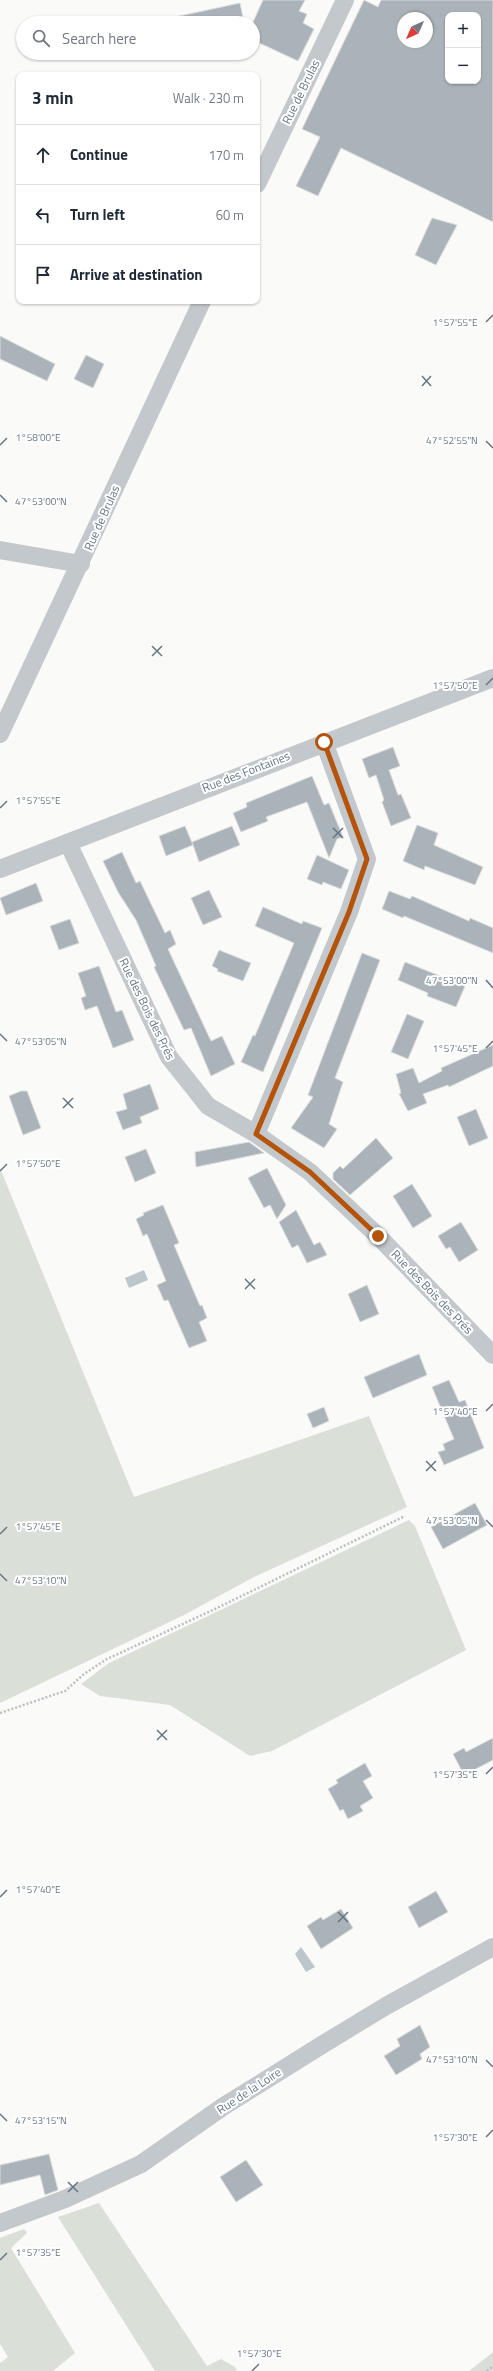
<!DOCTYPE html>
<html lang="en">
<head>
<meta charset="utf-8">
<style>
	body { margin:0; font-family:"Titillium Web",sans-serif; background:#f6f6f7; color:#1f2937 }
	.controls { position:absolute; right:12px; top:12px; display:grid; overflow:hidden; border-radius:8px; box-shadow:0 1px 3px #0004 }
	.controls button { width:36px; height:36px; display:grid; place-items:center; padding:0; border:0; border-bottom:1px solid #e0e1e3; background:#fff; color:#1f2937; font:20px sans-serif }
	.compass { position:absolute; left:397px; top:12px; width:36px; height:36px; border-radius:50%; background:#fff; box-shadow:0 1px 3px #0004; rotate:225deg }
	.stop { position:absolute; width:12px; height:12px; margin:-9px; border:3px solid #b45309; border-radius:50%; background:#fff }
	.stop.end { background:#b45309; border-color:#fff; box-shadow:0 1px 4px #0008 }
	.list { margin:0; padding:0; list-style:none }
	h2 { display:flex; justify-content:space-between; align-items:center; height:52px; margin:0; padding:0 16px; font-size:17px }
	h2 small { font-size:13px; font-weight:400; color:#747a83 }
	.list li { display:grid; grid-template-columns:26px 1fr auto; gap:12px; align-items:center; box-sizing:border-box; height:60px; padding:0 16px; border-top:1px solid #e0e1e3 }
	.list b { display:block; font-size:15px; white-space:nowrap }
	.list em { font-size:13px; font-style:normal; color:#747a83 }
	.icon { flex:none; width:22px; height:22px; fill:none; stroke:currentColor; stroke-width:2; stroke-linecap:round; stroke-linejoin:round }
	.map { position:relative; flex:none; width:493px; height:2371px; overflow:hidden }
	.search { position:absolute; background:#fff; box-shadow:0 1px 3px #0004; left:16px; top:16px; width:244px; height:44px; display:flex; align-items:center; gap:10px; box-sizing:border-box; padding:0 14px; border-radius:22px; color:#747a83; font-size:15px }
	.panel { position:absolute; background:#fff; box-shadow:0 1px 3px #0004; left:16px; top:72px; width:244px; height:232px; border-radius:8px }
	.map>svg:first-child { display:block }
	.green { fill:#dadfd7 }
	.water { fill:#bbc7cb }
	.building { fill:#aab3b9; stroke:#dcdcda; fill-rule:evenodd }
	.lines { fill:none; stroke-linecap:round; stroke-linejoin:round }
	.path { stroke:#bbbfc2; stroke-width:2.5; stroke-dasharray:2 2; stroke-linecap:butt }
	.minor { stroke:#c3c8cc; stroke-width:18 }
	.route { stroke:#b45309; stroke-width:5 }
	.ticks { fill:none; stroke:#657683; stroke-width:1.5 }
	.labels { text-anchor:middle; stroke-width:4; stroke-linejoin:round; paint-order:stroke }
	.street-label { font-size:12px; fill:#657683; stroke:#fff }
	.ticks-label { font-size:10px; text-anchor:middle; fill:#657683; stroke:#fff; stroke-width:4; stroke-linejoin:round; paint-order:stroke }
</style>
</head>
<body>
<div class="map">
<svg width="493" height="2371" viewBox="0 0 493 2371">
	<rect width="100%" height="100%" fill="#fafaf8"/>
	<path class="green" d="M0 1168 134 1497 369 1416 407 1507 254 1577 184 1615 0 1703Z
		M409 1520 415 1526 466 1650 272 1751 250 1756 170 1705 100 1696 81 1684 109 1663Z
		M99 2203 207 2366 221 2359 235 2367 237 2371H155L58 2217Z
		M24 2229 27 2233 11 2248 75 2353 53 2371H0V2363L8 2357 0 2344V2238Z
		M493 2352V2371H469Z"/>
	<path class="water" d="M144 1270 148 1280 129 1288 125 1278Z
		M301 1947 315 1967 306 1972 295 1954Z"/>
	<path class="building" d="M263 0H305L299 11 307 14 303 23 314 29 298 61 253 40V22Z
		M364 0 378 7 381 0H493V222L341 148 318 196 296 186 320 137 302 129ZM448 15H478V81H448ZM403 18H427V42H403Z
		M240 3 244 23H176L175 17Z
		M432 218 457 225 436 265 415 255Z
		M0 336 55 364 47 381 0 359Z
		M86 355 104 364 93 388 74 379Z
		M393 747 400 766 389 770 398 795 401 794 411 818 391 826 382 802 384 800 376 775 369 778 362 759Z
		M312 776 324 805 329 803 343 837 337 839 329 858 307 802 266 817 268 821 241 832 233 813 247 807 246 803Z
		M417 825 438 833 434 845 483 867 475 885 425 866 424 870 403 861Z
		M185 826 193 845 166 856 159 836Z
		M232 826 240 845 199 862 192 842Z
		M122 852 136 883 140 881 165 933 170 930 176 944 168 949 211 1041 222 1036 235 1064 211 1076 191 1028 184 1030 154 967 156 966 136 920 118 892 103 861Z
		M317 855 349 870 341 889 323 882 322 885 307 879Z
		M36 883 43 901 6 915 0 898Z
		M209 890 222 917 203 925 191 898Z
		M389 891 410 899 412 896 469 921 470 918 493 928V953L404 916 403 918 382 909Z
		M263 907 302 924 303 921 322 928 263 1072 241 1062 253 1035 255 1036 294 943 255 926Z
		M70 919 79 943 59 950 50 926Z
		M219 950 251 963 243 981 217 971 218 969 212 966Z
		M362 953 380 960 335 1078 343 1082 329 1124 337 1129 324 1148 291 1128 313 1097 308 1095Z
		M405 962 465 986 456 1007 427 996 428 993 398 980Z
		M99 966 116 1012 122 1010 134 1040 113 1048 97 1006 85 1010 81 998 86 996 78 973Z
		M407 1014 424 1021 408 1059 391 1052Z
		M493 1045V1066L449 1087 448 1085 423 1094 427 1103 408 1111 399 1094 401 1093 396 1074 413 1068 419 1083 442 1071 441 1068Z
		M150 1084 159 1109 140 1117 142 1123 123 1130 116 1112 127 1109 123 1094Z
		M21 1091H27L41 1128 23 1135 9 1096Z
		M476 1109 488 1138 469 1146 457 1117Z
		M376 1138 393 1158 350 1195 333 1179V1173L340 1166 343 1169Z
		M249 1142 264 1153 196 1167 195 1152Z
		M146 1149 156 1173 135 1182 125 1157Z
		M267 1168 286 1205 277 1219 270 1205 264 1208 248 1178Z
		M412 1184 432 1216 413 1228 393 1196Z
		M163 1205 179 1243 174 1245 200 1306 202 1305 207 1318 199 1322 207 1341 189 1348 168 1300 164 1301 157 1285 166 1281 147 1234 143 1236 136 1219 144 1215 143 1213Z
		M296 1210 314 1245 320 1242 327 1255 307 1263 298 1245 292 1248 279 1222Z
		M461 1222 478 1250 459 1262 450 1247 446 1249 438 1236Z
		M367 1285 379 1314 360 1322 348 1294Z
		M419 1354 427 1375 373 1398 364 1377Z
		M449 1380 459 1402 465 1400 484 1448 444 1465 438 1452 445 1450 443 1444 454 1439 432 1387Z
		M324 1407 329 1421 313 1428 307 1414Z
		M475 1503 487 1525 443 1549 431 1527Z
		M493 1738V1760L464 1775 453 1754 464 1748 466 1752Z
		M365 1763 372 1776 363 1781 373 1798 360 1806 363 1811 348 1819 343 1809 340 1811 328 1789 338 1783 336 1780Z
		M436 1891 448 1912 419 1928 408 1907Z
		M341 1909 353 1928 321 1949 307 1926 321 1917 323 1920Z
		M420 2025 430 2047 420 2054 422 2059 396 2075 384 2056 400 2046 397 2039Z
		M49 2154 58 2190 45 2195 40 2175 0 2185V2165Z
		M246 2160 263 2185 236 2202 220 2177Z"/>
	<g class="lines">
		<path class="path" d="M0 1713 65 1691 84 1674 107 1659 215 1609 405 1516
			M487 2371 493 2366"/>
		<path class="minor" d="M257 184 345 0
			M0 550 81 564
			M0 734 202 301
			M68 843 169 1057 208 1106 256 1134 310 1172 378 1236 493 1355
			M0 869 493 678
			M256 1134 349 912 367 859 324 742
			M0 2223 65 2199 141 2164 224 2106 325 2043 386 2006 493 1947"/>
	</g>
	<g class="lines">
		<path class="route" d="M324 742 367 859 349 912 256 1134 310 1172 378 1236"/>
	</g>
	<path class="ticks" d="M486 322 493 315M422 376 431 386M422 386 431 376M486 441 493 448M0 445 7 438M0 495 7 502M152 646 162 656M152 656 162 646M486 685 493 678M0 808 7 801M333 828 343 838M333 838 343 828M486 980 493 988M0 1034 7 1041M486 1048 493 1041M63 1098 73 1108M63 1108 73 1098M0 1171 7 1164M245 1279 255 1289M245 1289 255 1279M486 1411 493 1404M426 1461 436 1471M426 1471 436 1461M486 1520 493 1527M0 1534 7 1527M0 1574 7 1581M157 1730 167 1740M157 1740 167 1730M486 1774 493 1767M0 1897 7 1890M338 1912 348 1922M338 1922 348 1912M486 2060 493 2067M0 2114 7 2121M486 2137 493 2130M68 2182 78 2192M68 2192 78 2182M0 2260 7 2253M252 2371 259 2364"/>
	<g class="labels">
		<g class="street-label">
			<text transform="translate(301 92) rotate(-64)" y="4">Rue de Brulas</text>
			<text transform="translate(102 518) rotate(-66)" y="4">Rue de Brulas</text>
			<text transform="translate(246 772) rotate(-21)" y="4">Rue des Fontaines</text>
			<text transform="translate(147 1009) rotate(64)" y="4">Rue des Bois des Prés</text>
			<text transform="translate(432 1292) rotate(46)" y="4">Rue des Bois des Prés</text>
			<text transform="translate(249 2091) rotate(-33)" y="4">Rue de la Loire</text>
		</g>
	</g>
	<g class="ticks-label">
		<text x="455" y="326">1°57'55"E</text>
		<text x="38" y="441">1°58'00"E</text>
		<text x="452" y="444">47°52'55"N</text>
		<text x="41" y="505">47°53'00"N</text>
		<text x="455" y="689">1°57'50"E</text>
		<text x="38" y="804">1°57'55"E</text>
		<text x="452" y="984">47°53'00"N</text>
		<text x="41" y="1045">47°53'05"N</text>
		<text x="455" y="1052">1°57'45"E</text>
		<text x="38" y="1167">1°57'50"E</text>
		<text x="455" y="1415">1°57'40"E</text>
		<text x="452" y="1524">47°53'05"N</text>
		<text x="38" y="1530">1°57'45"E</text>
		<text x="41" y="1584">47°53'10"N</text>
		<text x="455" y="1778">1°57'35"E</text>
		<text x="38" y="1893">1°57'40"E</text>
		<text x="452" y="2063">47°53'10"N</text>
		<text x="41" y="2124">47°53'15"N</text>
		<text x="455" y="2141">1°57'30"E</text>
		<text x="38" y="2256">1°57'35"E</text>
		<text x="259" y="2357">1°57'30"E</text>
	</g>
</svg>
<div class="controls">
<button>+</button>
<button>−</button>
</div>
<svg class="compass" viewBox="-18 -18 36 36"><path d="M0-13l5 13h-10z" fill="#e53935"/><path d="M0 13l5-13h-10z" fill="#747a83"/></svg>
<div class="stop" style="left:324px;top:742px"></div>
<div class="stop end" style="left:378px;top:1236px"></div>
<div class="search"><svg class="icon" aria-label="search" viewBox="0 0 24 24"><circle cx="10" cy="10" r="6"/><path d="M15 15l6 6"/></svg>Search here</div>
<section class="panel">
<h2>3 min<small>Walk · 230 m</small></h2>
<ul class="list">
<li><svg class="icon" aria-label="ahead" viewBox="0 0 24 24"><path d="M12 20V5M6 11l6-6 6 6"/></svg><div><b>Continue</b></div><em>170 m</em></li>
<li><svg class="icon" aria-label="left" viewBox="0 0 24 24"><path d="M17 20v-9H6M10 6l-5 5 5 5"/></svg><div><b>Turn left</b></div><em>60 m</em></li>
<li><svg class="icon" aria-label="arrive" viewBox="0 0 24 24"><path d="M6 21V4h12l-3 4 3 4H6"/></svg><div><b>Arrive at destination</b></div></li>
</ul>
</section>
</div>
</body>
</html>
